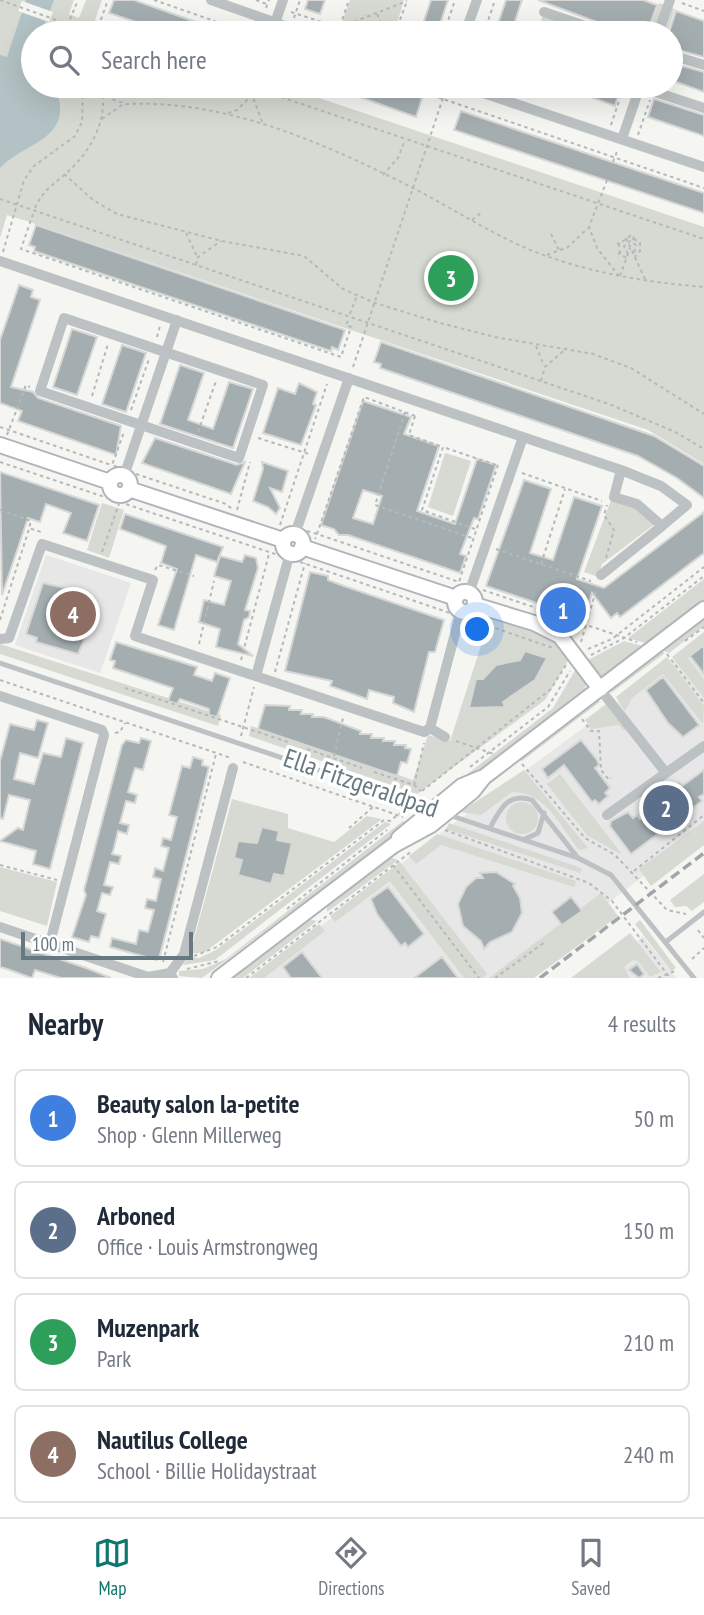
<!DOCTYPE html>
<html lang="en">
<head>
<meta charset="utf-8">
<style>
	body { margin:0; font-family:"PT Sans Narrow",sans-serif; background:#f6f6f7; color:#1f2937 }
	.scale { position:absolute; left:21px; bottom:18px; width:172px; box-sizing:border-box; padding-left:7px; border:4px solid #667981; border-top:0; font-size:19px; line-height:24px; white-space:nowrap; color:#667981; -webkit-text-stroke:5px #fff; paint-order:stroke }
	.you { position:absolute; left:478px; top:630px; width:24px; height:24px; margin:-18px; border:5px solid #fff; border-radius:50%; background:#1a73e8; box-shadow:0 0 0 10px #1a73e833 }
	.badge { display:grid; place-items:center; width:46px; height:46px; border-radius:50%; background:#0f766e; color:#fff; font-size:23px; font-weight:700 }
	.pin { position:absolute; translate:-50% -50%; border:4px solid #fff; box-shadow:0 2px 7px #0006 }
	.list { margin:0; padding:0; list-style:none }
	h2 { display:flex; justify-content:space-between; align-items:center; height:91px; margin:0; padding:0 28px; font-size:30px }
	h2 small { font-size:23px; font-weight:400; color:#747a83 }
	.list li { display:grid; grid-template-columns:46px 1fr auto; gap:21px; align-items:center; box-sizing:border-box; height:98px; margin:0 14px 14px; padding:0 14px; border:2px solid #e0e1e3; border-radius:10px }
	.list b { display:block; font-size:26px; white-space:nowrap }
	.list p { margin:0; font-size:23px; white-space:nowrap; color:#747a83 }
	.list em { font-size:23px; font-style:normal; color:#747a83 }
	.icon { flex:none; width:38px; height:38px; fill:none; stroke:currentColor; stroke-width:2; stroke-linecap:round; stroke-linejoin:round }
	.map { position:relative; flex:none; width:704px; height:978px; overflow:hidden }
	.search { position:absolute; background:#fff; box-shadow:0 7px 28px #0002; left:21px; right:21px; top:21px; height:77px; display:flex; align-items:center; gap:18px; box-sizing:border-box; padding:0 24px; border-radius:38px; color:#747a83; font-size:26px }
	.sheet { height:539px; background:#fff }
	nav { display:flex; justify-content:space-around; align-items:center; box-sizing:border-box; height:98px; border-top:2px solid #e0e1e3; background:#fff; font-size:19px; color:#747a83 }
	nav a { display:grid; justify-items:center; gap:4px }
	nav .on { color:#0f766e }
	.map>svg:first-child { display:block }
	.built { fill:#e6e7e6 }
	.green { fill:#d6dad2 }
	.water { fill:#b3c2c4 }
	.pier { fill:#f5f5f2 }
	.building { fill:#a4aeb1; stroke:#d7d7d5; stroke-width:2; fill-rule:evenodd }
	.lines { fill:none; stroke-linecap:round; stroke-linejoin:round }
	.secondary-casing { stroke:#afb6b9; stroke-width:18 }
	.path { stroke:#b5b9bb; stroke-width:2; stroke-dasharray:3.5 3.5; stroke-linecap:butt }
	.lane { stroke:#bcc2c4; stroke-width:5 }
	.street { stroke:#bcc2c4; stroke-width:10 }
	.secondary { stroke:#fff; stroke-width:14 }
	.rail { stroke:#9ea6aa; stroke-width:3.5; stroke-dasharray:10 5; stroke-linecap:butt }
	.labels { text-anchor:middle; stroke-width:7; stroke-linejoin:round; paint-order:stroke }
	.street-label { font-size:26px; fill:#667981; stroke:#fff }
</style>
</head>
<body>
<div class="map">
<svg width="704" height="978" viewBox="0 0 704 978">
	<rect width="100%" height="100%" fill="#f5f5f2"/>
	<path class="built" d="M46 555 131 583 100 673 15 645Z
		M704 639V830L510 978H254L446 829Z
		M643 936 676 978H620L612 965Z"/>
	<path class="green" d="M0 0H74L69 14 79 18 86 0H102L94 23 126 33H33V86H283L704 227V464L648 430 27 221 7 215 0 238Z
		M350 0H404L394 33H364L341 25Z
		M659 3 675 9 667 33H648Z
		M543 15 570 24 567 33H538Z
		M445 453 471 461 453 516 428 507Z
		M611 500 635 508 656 523 602 564 598 577 584 572Z
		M102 503 124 510 109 558 87 550Z
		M704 579V602L649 644 628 638Z
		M491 615 552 636 569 659 545 700 417 794 249 736 251 726 413 780 428 735 450 741Z
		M704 617V626L669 653 662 650Z
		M704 632V644L688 658 704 679V698L672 657Z
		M624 641 646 647 601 678 588 660Z
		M0 644 221 715 218 726 0 654Z
		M658 650 665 653 611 693 612 688Z
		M667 657 704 706 703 724 663 674 632 698 625 711 616 697Z
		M577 667 587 680 583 694 435 803 431 802 553 708Z
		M594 701H601L522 761 516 759Z
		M606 704 626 729 624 731 619 725 591 729 585 720Z
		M524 770 532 780 588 848 579 850C560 826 546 792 512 792L481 815 460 812Z
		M560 774 621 853 620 854 587 835 547 784Z
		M232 799 288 814V828L334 842 367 816 382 819 205 952 190 954Z
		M506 818a16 16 0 1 1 32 0a16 16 0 1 1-32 0Z
		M403 821 408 825 202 978 179 976V971L203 969 226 959Z
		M704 821V845L651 886 639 869Z
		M385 822 391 824 215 960 183 965 188 957 199 958 216 950Z
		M449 823 581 868H582L580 873 446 829Z
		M437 834 440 835 576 881 574 887 441 845 416 864 409 856Z
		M389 857 398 860 327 912V905Z
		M400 862 487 974 482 978H464L390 881 335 922 330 916Z
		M0 867 57 882 47 926 0 911Z
		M704 874V902L692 911 686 906 675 907 670 900Z
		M601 893 618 916 534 978H489Z
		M309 919 317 921 243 978H233Z
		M640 920 676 968 671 971 635 924Z
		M319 924 325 931 264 978H249Z
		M630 933 661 972 650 977 638 961 633 960 624 967 630 978H571Z"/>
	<path class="water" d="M26 0H54L41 33H33V86H55C77 140 24 142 0 168V55L7 57Z"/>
	<path class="pier" d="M22 1 53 12 49 22 18 11Z"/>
	<path class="building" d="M114 0H134L227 33H169L109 13Z
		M308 0H325L320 14 305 9Z
		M431 0H448L437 33H420Z
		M506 0H522L511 33H495Z
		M538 0H643L657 5 647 33H613L608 26Z
		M676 11 704 21V57L671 48 669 33Z
		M671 63 704 72V92L671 80Z
		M329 86H388L422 98 416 117Z
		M561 86H621L615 106Z
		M654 99 704 115V136L648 117Z
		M461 111 704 193V213L454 130Z
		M36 225 345 330 338 350 332 347 331 351 34 251 35 247 29 245Z
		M19 285 33 290 31 297 40 300 11 387 33 392 38 398 121 426 116 455 18 421 22 411 0 403V340Z
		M72 329 97 337 77 395 53 387Z
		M381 342 654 436 704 466V498L677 478 638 456 380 368 381 364 374 362Z
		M122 345 146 353 126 412 102 404Z
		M180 365 204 373 188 420 213 429 229 382 253 389 233 448 160 424Z
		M299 383 317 392 313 404 316 405 301 445 263 433 278 388 295 394Z
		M363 401 411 417 404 434 439 446 417 511 455 524 477 459 496 465 478 519 474 518 460 554 466 556 460 573 348 535H339L334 529 321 525ZM363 490 382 496 373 524 353 518Z
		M155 438 237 465 245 462 231 494 142 463Z
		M262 462 288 471 282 492 270 488 280 508 276 514 268 507 253 501 263 469Z
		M0 472 99 505 87 541 63 533 71 513 46 504 40 522 28 518 2 595Z
		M524 480 551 489 530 553 553 560 574 497 602 506 577 579 604 588 704 512V553L620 617 617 613 611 618 592 593 584 619 486 586Z
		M125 514 223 547 217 562 196 555 174 630 158 625 177 569 161 563 166 546 120 529Z
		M245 555 256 558 258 568 245 610 250 611 249 617 244 620 238 644 253 656 216 647 220 629 199 622 204 600 224 605 231 581 214 576 220 556 242 562Z
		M310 572 328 576V580L344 586 444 620 435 652H429L414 712 393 703 394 697 369 690 367 699 330 686 332 681 285 671Z
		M43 583 69 589 64 605 85 595 94 613 73 623 89 629 78 654 36 642 37 638 26 634Z
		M116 642 197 667 194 675 212 681 215 673 230 678 217 717 209 715V709L180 699 177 704 168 701 173 688 113 668 115 661 110 660Z
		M704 645V674L690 656Z
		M525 651 547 658 535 680 503 702 505 707 469 708 476 679H483L496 665 520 660Z
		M663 677 699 725 683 737 668 723 646 690Z
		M265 705 290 706 289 710H302L301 714H313L312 717H324L361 731 360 734H372L371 738H384L383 741H395L394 745H406L405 748 411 749 407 763 401 762 397 776 258 729Z
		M37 720 48 723 38 758 20 753 14 779 34 784 43 753 61 757 66 738 83 743 50 869 33 864 36 851 0 841 18 828 23 830 30 800 9 795 3 819 0 818V761L10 724 34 730Z
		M141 738 151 741 143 770 135 768 131 781 128 792 137 795 135 803 126 801 120 823 129 825 128 830 127 834 118 831 114 848 112 854 121 856 119 864 110 862 104 885 113 887 110 895 102 893 97 911 106 914 99 938 91 936 89 942 72 937 86 895 84 890 122 745 126 740 139 743Z
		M581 740 597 760 599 765 595 768 610 788 605 793 608 796 599 804 595 800 592 802 564 765 548 778 542 769Z
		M193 757 203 760 202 765 209 767 160 955 157 960 110 947 112 938 136 944 139 930 148 932 154 910 145 908 147 899 156 901 161 879 153 877 155 868 163 871 169 848 161 846 163 838 171 840 177 817 169 815 182 766 190 768Z
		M704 770V794L699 797 702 801 631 854 610 826 611 821 628 812 633 818 637 815 640 819 672 794 669 790 679 783 682 786Z
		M262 827 279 831 277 840 292 843 284 876 274 874 271 884 238 875 242 860 234 858 238 841 257 843Z
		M496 872 515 884 513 886 520 898 522 913 512 932 490 942 484 949 481 941 463 926 458 904 466 887 476 878H483L480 873Z
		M388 887 424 934 408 947 405 943 401 946 377 914 371 899Z
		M571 897 582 911 562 925 552 912Z
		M0 939 86 968 111 978H61L35 970 32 978 7 969 0 967Z
		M302 952 322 978H291L283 967Z
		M442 957 458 978H414Z
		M637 964 644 974 639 978 629 970Z"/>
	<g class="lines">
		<g class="secondary-casing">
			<path id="secondary" d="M0 445 110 482
				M110 485a10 10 0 1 1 20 0a10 10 0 1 1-20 0Z
				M129 489 283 540
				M283 544a10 10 0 1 1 20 0a10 10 0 1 1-20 0Z
				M302 547 456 598
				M455 602a10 10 0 1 1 20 0a10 10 0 1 1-20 0Z
				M475 605 534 623 560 636 600 689
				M399 838 462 786 481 778
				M219 978 394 845 431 825 473 791 484 777 704 609"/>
		</g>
		<path class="path" d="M0 0 93 33
			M154 0 249 33
			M256 0 269 5
			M682 3 704 11
			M266 8 269 0
			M291 12 356 33
			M377 14 386 33
			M294 18 300 0
			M340 26 349 0
			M341 27 407 1
			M69 33 68 24 78 0
			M96 33 108 0
			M257 33 262 32
			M395 33 407 1
			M444 33 455 0
			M484 33 495 0
			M536 33 540 21
			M551 33 559 29
			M248 86 704 239
			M256 86 252 95 263 124
			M405 86 704 188
			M102 90 114 100 127 104
			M228 113 237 110 251 96
			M102 119 122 105 128 104C229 100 326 144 415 189 453 209 489 232 528 249 584 272 644 282 704 287
			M611 125 624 86
			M638 135 650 100
			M613 162 618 149
			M64 174 93 200 117 214 222 241 304 256 343 289 375 303 440 323 495 337 593 354 631 368 704 414
			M383 175 398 158 405 140
			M607 180 589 227 597 248 619 276
			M0 199 609 404 675 432 704 449
			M35 208C43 189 56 183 71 169 93 147 109 117 101 86
			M33 214 21 249 341 357 351 327 346 325 348 321
			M472 220 482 212
			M186 233 197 256
			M551 234 559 250
			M626 238 646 281
			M633 240 635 234
			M617 243 623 246
			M3 252 24 180 34 166 75 136 82 122 83 86
			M618 254 624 251
			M628 254 624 246 630 241 636 245 634 253
			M547 255 568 247 588 228
			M626 258 620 253 619 244 630 236 640 243V251L635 257
			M196 265 198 257 221 241
			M620 276 630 248
			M350 314 357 295
			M157 337 160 326
			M536 346 544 366
			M353 367 447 86
			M541 381 545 367 567 348
			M92 396 108 344
			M131 410 149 359
			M405 412 375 505 472 538
			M415 416 364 397 317 534 459 582 498 465
			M415 416 409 435 443 447
			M0 427 111 465
			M198 432 216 381
			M7 435 26 385 30 387
			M258 438 309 454
			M0 462 278 555
			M117 467 112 465 124 432
			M522 473 602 501
			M136 474 226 504 232 509
			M0 510 31 521 29 528 44 533
			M237 510 250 462
			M280 525 327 384
			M475 529 422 510 443 447 496 465
			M307 531 317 534 315 539
			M496 549 591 581
			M102 552 121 498
			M606 558 614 530 604 515 607 505
			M300 562 450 613
			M541 564 565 489
			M155 570 158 565 194 576
			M483 590 637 642
			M469 619 553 648
			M0 620 29 529
			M685 641 704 627
			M581 642 597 587
			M199 644 214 581
			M588 649 612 639 704 567
			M667 654 704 703
			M591 655 624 638 704 576
			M241 660 269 554
			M275 672 305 563
			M0 680 231 758
			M125 688 291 743
			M582 719 591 731H599L601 770 609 780 611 778
			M115 733 120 732 125 723
			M241 736 254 687
			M456 741 494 754
			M307 749 362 768
			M334 756 343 718
			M243 762 403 817
			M522 764 585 838 615 855 667 910 686 914
			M470 767 548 707 570 671
			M374 772 414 785 421 791
			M414 785 424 743
			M422 791 551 689 566 665
			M349 828 373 807
			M445 830 589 883 612 901 670 978
			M0 865 57 880
			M393 865 479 978
			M634 871 704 815
			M287 909 387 830
			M698 930 704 938
			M194 956 217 947 384 820 390 821 405 809
			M692 959 704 948
			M163 962 216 754
			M187 969 219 961
			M246 978 412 851
			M495 978 545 942
			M658 978 677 970"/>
		<path class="lane" d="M0 663 431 808
			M446 814 578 858 611 875 694 978
			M490 828C500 809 508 792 532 800L578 858
			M525 839 538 833 544 813
			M667 941 704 912"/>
		<path class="street" d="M211 0 305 33
			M544 12 606 33
			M275 23 283 0
			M465 33 477 0
			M658 33 670 0
			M671 55 704 65
			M462 86 704 167
			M637 86 704 108
			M622 139 640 86
			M0 261 621 470 661 486 687 505 662 526 637 504 614 497 621 470
			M64 318 263 385 239 458 40 391Z
			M124 476 177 320
			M295 534 349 378
			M601 575 662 526
			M469 593 523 437
			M0 639 9 638 42 544 153 580 135 636 424 732 430 728
			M256 676 290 553
			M600 689 666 773
			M0 696 102 730 104 735 50 943
			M445 737 430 728 461 611
			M607 815 704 746
			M0 927 148 977 170 973
			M173 978 170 973 184 954 233 768"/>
		<use href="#secondary" class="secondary"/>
		<path class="rail" d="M540 978 704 853"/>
	</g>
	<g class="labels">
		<g class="street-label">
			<text transform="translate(361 783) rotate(19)" y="9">Ella Fitzgeraldpad</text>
		</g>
	</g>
</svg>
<div class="scale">100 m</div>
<div class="you"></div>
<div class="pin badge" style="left:563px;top:610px;background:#3f7fe0">1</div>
<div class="pin badge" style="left:666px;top:808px;background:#5c6f8a">2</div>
<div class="pin badge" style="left:451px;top:278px;background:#2e9e5b">3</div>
<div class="pin badge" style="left:73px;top:614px;background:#8d6e63">4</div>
<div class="search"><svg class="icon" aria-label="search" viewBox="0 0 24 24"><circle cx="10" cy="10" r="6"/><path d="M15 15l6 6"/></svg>Search here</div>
</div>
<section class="sheet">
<h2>Nearby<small>4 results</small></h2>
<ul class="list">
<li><span class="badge" style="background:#3f7fe0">1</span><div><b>Beauty salon la-petite</b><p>Shop · Glenn Millerweg</p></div><em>50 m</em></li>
<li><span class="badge" style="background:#5c6f8a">2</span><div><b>Arboned</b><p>Office · Louis Armstrongweg</p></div><em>150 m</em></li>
<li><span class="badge" style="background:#2e9e5b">3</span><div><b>Muzenpark</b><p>Park</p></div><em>210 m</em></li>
<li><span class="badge" style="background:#8d6e63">4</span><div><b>Nautilus College</b><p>School · Billie Holidaystraat</p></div><em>240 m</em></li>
</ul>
</section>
<nav>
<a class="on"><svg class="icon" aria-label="map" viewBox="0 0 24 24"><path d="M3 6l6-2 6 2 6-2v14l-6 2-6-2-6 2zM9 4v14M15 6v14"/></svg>Map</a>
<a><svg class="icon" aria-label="directions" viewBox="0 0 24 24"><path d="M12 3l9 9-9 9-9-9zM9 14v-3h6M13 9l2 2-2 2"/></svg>Directions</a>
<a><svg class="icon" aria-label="saved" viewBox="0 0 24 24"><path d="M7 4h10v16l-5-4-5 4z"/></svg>Saved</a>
</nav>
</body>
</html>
